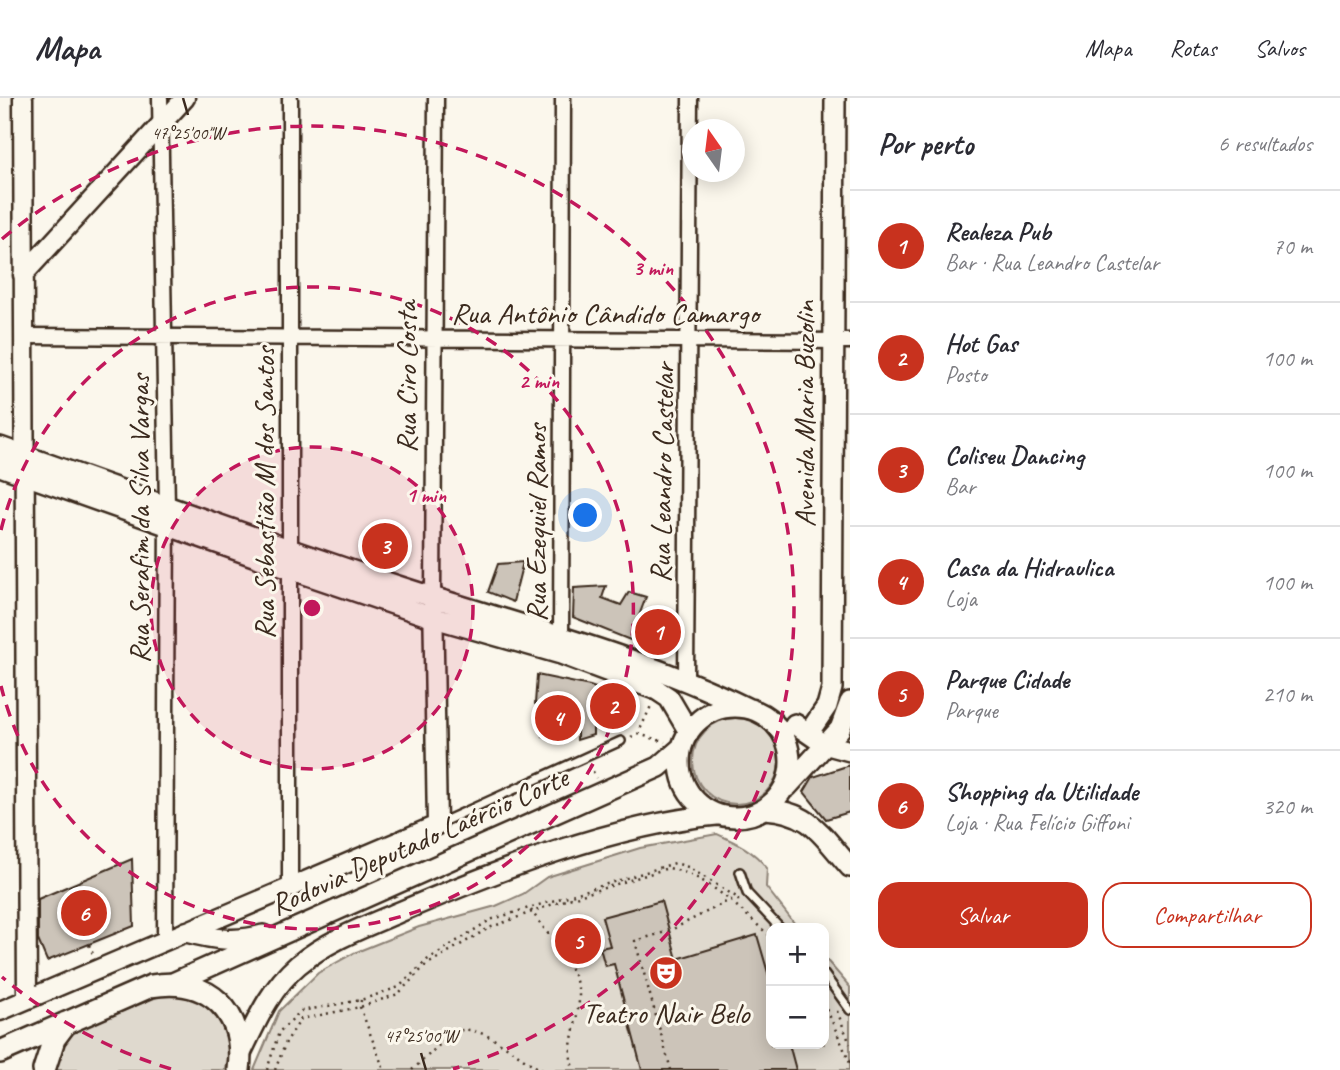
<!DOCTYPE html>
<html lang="pt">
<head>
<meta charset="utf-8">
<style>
	body { margin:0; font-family:Caveat,sans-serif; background:#f2f2f3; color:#2b2b33 }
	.controls { position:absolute; right:21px; bottom:21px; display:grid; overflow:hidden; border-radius:14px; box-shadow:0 4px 18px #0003 }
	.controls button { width:63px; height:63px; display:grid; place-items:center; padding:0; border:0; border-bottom:2px solid #e1e1e2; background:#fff; color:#2b2b33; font:35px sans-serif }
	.compass { position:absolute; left:682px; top:21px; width:63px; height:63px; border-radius:50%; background:#fff; box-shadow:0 4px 18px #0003; rotate:346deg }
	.you { position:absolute; left:586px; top:418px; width:24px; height:24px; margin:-18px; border:5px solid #fff; border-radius:50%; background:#1a73e8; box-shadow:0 0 0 10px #1a73e833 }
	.badge { display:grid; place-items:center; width:46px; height:46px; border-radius:50%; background:#c8321e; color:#fff; font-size:23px; font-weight:700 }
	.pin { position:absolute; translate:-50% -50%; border:4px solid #fff; box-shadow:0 2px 7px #0006 }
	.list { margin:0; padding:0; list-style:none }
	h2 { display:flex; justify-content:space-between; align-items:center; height:91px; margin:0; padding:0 28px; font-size:30px }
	h2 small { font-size:23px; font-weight:400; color:#7c7c81 }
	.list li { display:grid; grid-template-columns:46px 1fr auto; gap:21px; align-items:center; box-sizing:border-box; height:112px; padding:0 28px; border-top:2px solid #e1e1e2 }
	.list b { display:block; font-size:26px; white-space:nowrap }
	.list p { margin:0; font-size:23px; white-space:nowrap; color:#7c7c81 }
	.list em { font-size:23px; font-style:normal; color:#7c7c81 }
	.actions { display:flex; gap:14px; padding:21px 28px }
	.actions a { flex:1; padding:16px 0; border:2px solid #c8321e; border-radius:21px; text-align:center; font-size:24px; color:#c8321e }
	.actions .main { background:#c8321e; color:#fff }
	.map { position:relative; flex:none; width:850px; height:972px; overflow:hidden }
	header { display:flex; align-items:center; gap:42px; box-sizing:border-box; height:98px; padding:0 35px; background:#fff; border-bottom:2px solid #e1e1e2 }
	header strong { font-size:33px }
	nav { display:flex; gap:38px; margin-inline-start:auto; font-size:24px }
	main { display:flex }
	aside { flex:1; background:#fff }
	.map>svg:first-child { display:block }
	.green { fill:#dfd9ce; stroke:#8d8276; stroke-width:2 }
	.building { fill:#ccc4b9; stroke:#3b2a1e; stroke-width:2 }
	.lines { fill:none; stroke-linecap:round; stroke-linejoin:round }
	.service-casing { stroke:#3b2a1e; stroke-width:12 }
	.minor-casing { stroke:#3b2a1e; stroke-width:19 }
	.tertiary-casing { stroke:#3b2a1e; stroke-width:23 }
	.secondary-casing { stroke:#3b2a1e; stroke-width:24 }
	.primary-casing { stroke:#3b2a1e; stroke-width:26 }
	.path { stroke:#3b2a1e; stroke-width:2.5; stroke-dasharray:2 5; stroke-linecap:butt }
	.service { stroke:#fbf7ec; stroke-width:7 }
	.minor { stroke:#fbf7ec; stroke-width:14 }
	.tertiary { stroke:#fbf7ec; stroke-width:18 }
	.secondary { stroke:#fbf7ec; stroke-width:19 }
	.primary { stroke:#fbf7ec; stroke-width:21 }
	.ticks { fill:none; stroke:#3b2a1e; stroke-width:2.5 }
	.ring { fill:none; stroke:#c2185b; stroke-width:3.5; stroke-dasharray:12 9 }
	.labels { text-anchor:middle; stroke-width:6; stroke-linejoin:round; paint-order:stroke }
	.street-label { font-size:30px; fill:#3b2a1e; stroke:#fbf7ec }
	.poi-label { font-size:30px; fill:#3b2a1e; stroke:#fbf7ec }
	.ticks-label { font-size:18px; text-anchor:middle; fill:#3b2a1e; stroke:#fbf7ec; stroke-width:6; stroke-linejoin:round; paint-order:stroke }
	.centre { fill:#c2185b; stroke:#fbf7ec; stroke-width:3.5 }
	.ring-label { font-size:21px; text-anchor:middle; font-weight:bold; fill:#c2185b; stroke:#fbf7ec; stroke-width:6; stroke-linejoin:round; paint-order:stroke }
</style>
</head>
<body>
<header>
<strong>Mapa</strong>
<nav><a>Mapa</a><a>Rotas</a><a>Salvos</a></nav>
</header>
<main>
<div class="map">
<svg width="850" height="972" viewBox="0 0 850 972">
	<rect width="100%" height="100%" fill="#fbf7ec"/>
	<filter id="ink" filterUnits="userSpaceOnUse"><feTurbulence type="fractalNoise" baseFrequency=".0143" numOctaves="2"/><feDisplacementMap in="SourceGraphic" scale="14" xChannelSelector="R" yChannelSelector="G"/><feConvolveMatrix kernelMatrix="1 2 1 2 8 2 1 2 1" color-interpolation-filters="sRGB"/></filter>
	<g filter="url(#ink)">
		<path class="green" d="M693 663a43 43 0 1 1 86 0a43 43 0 1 1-86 0Z
			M717 736C737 745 753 752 767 770L766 789 798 830H771V946H824V859L850 889V972H254L279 913 318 875 354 855 419 829 496 808 523 796 547 779 640 750Z
			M167 895C197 895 221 908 229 939 231 948 227 962 226 972H51L60 946 73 933Z"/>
		<path class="building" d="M367 434 407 445 402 466 363 451Z
			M523 464 513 504 488 494 498 466Z
			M606 488 602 500 621 507 629 494 646 499 630 542 573 519 574 490Z
			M667 516V551L649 550V517Z
			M537 577 590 588 631 603 632 613 593 630V637L577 642V633L543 638 541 607 535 606Z
			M850 667V714L826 721 804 694 813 679Z
			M132 761 134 828 47 863 38 842V801Z
			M661 803 677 861 757 837 771 885V946H789L796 972H642L614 866 605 868 600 850 610 848 602 819Z"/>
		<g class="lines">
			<g class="service-casing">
				<path id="service" d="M438 726 621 643
					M740 774 747 795 780 830
					M824 876 850 912"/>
			</g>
			<g class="minor-casing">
				<path id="minor" d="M160 0 167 409 165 842
					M290 0V789
					M24 238 850 243
					M433 499 436 0
					M561 547 563 0
					M686 582 690 0"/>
			</g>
			<g class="tertiary-casing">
				<path id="tertiary" d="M23 0 27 901
					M23 177 185 0
					M0 913 437 727 433 499"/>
			</g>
			<g class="secondary-casing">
				<path id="secondary" d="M0 349C134 396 266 445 401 489 517 527 636 556 747 610
					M0 368 290 471 431 519 561 556 657 592 669 600 689 634
					M680 664a55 55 0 1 1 110 0a55 55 0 1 1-110 0Z
					M795 626 824 646 850 653
					M814 627 827 608 832 590 835 0
					M787 689 840 631 850 604
					M765 711C812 714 821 737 850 769
					M186 834C213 841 235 845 263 837
					M175 884 659 669 682 649
					M241 955C257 922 270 891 298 867 328 842 367 828 402 813 496 773 615 726 717 717"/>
			</g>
			<g class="primary-casing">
				<path id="primary" d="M0 954 151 888C208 878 246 914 239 972
					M44 972 54 941 66 925"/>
			</g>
			<path class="path" d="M638 636 665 644
				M631 639 638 636 651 608
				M590 667 596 680
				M531 812C546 835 577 868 579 897 580 921 564 950 574 972
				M89 847 93 856
				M361 902 360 909 384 972
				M824 905 850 965
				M837 913 850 946
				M267 972 279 934 301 913 361 902 399 889 427 862 490 822 675 765 688 769 738 800
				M275 972 286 944 301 921 360 909 398 896 426 867 489 830 556 805 668 770C709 777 741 813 771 839
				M412 972C426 960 439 946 454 935 477 920 521 962 542 972
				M671 972 635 843 669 833 730 802H740"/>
			<use href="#service" class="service"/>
			<use href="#minor" class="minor"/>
			<use href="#tertiary" class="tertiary"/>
			<use href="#secondary" class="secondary"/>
			<use href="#primary" class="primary"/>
		</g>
	</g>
	<path class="ticks" d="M183 0 188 17M421 955 426 972"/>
	<circle cx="312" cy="510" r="161" fill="#c2185b" fill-opacity=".12"/>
	<g class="ring">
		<circle cx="312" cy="510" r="161"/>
		<path d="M1 432A321 321 0 1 1 1 588"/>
		<path d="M171 971A482 482 0 0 1 2 879M2 141A482 482 0 1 1 453 971"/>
	</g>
	<defs>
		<g id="theatre-disc" transform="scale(1.75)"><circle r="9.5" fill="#c8321e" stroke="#fbf7ec"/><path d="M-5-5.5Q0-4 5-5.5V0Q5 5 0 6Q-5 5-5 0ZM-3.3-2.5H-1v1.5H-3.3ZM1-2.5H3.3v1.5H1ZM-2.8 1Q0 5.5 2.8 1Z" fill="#fff"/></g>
	</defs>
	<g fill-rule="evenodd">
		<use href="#theatre-disc" x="666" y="875"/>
	</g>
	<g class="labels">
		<g class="street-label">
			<text x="605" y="225">Rua Antônio Cândido Camargo</text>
			<text transform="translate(406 279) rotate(-90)" y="10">Rua Ciro Costa</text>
			<text transform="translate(804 316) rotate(-90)" y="10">Avenida Maria Buzolin</text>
			<text transform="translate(662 375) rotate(-89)" y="10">Rua Leandro Castelar</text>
			<text transform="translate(264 395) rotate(-90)" y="10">Rua Sebastião M dos Santos</text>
			<text transform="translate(139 421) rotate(-90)" y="10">Rua Serafim da Silva Vargas</text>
			<text transform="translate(536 425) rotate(-90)" y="10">Rua Ezequiel Ramos</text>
			<text transform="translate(419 743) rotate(-24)" y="10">Rodovia Deputado Laércio Corte</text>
		</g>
		<g class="poi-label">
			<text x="666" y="925">Teatro Nair Belo</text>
		</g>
	</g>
	<g class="ticks-label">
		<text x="188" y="41">47°25'00"W</text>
		<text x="421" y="944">47°25'00"W</text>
	</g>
	<circle cx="312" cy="510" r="10" class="centre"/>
	<g class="ring-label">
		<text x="653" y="177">3 min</text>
		<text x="539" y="290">2 min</text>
		<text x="426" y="404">1 min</text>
	</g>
</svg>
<div class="controls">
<button>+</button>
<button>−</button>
</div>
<svg class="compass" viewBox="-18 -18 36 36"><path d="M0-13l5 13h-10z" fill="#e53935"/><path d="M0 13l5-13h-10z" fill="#7c7c81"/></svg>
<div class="you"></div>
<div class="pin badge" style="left:658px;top:534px">1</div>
<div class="pin badge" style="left:613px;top:608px">2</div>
<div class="pin badge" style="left:385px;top:448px">3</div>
<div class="pin badge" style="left:558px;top:620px">4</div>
<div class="pin badge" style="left:578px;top:843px">5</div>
<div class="pin badge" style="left:84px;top:815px">6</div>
</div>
<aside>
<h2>Por perto<small>6 resultados</small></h2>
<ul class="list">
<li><span class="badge">1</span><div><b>Realeza Pub</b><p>Bar · Rua Leandro Castelar</p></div><em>70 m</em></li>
<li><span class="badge">2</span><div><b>Hot Gas</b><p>Posto</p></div><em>100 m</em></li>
<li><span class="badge">3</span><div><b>Coliseu Dancing</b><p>Bar</p></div><em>100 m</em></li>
<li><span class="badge">4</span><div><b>Casa da Hidraulica</b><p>Loja</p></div><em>100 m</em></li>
<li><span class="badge">5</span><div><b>Parque Cidade</b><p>Parque</p></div><em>210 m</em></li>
<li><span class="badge">6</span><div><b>Shopping da Utilidade</b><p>Loja · Rua Felício Giffoni</p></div><em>320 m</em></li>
</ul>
<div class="actions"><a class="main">Salvar</a><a>Compartilhar</a></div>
</aside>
</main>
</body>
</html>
